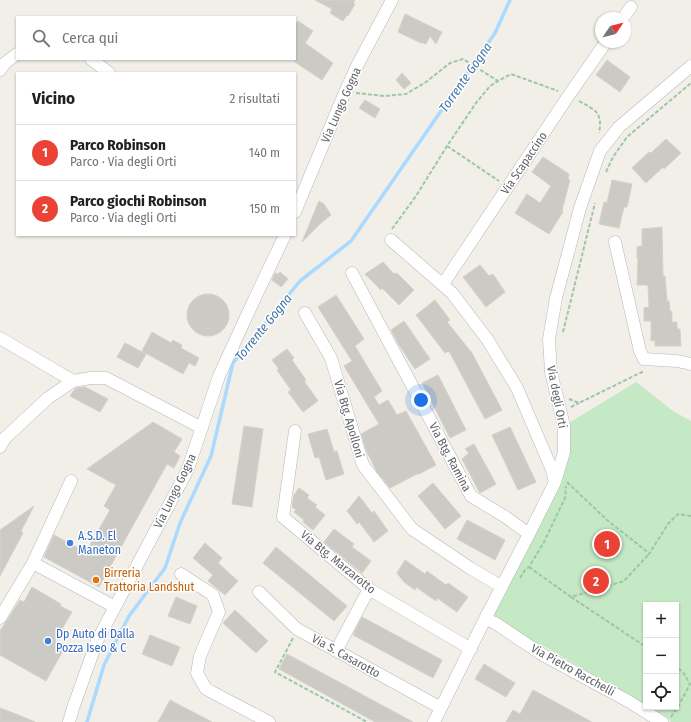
<!DOCTYPE html>
<html lang="it">
<head>
<meta charset="utf-8">
<style>
	body { margin:0; font-family:"Fira Sans Condensed",sans-serif; background:#f6f6f6; color:#202124 }
	.controls { position:absolute; right:12px; bottom:12px; display:grid; overflow:hidden; border-radius:0px; box-shadow:0 1px 3px #0004 }
	.controls button { width:36px; height:36px; display:grid; place-items:center; padding:0; border:0; border-bottom:1px solid #e0e0e0; background:#fff; color:#202124; font:20px sans-serif }
	.compass { position:absolute; left:595px; top:12px; width:36px; height:36px; border-radius:50%; background:#fff; box-shadow:0 1px 3px #0004; rotate:55deg }
	.you { position:absolute; left:421px; top:400px; width:14px; height:14px; margin:-10px; border:3px solid #fff; border-radius:50%; background:#1a73e8; box-shadow:0 0 0 6px #1a73e833 }
	.badge { display:grid; place-items:center; width:26px; height:26px; border-radius:50%; background:#ea4335; color:#fff; font-size:13px; font-weight:700 }
	.pin { position:absolute; translate:-50% -50%; border:2px solid #fff; box-shadow:0 1px 4px #0006 }
	.list { margin:0; padding:0; list-style:none }
	h2 { display:flex; justify-content:space-between; align-items:center; height:52px; margin:0; padding:0 16px; font-size:17px }
	h2 small { font-size:13px; font-weight:400; color:#757577 }
	.list li { display:grid; grid-template-columns:26px 1fr auto; gap:12px; align-items:center; box-sizing:border-box; height:56px; padding:0 16px; border-top:1px solid #e0e0e0 }
	.list b { display:block; font-size:15px; white-space:nowrap }
	.list p { margin:0; font-size:13px; white-space:nowrap; color:#757577 }
	.list em { font-size:13px; font-style:normal; color:#757577 }
	.icon { flex:none; width:22px; height:22px; fill:none; stroke:currentColor; stroke-width:2; stroke-linecap:round; stroke-linejoin:round }
	.map { position:relative; flex:none; width:691px; height:722px; overflow:hidden }
	.search { position:absolute; background:#fff; box-shadow:0 1px 3px #0004; left:16px; top:16px; width:280px; height:44px; display:flex; align-items:center; gap:10px; box-sizing:border-box; padding:0 14px; border-radius:0px; color:#757577; font-size:15px }
	.panel { position:absolute; background:#fff; box-shadow:0 1px 3px #0004; left:16px; top:72px; width:280px; height:164px; border-radius:0px }
	.map>svg:first-child { display:block }
	.green { fill:#c5e8c5 }
	.lines { fill:none; stroke-linecap:round; stroke-linejoin:round }
	.stream { stroke:#aadaff; stroke-width:3.5 }
	.building { fill:#cccac5; stroke:#d6d1c6 }
	.minor-casing { stroke:#b5b8bc; stroke-width:13 }
	.path { stroke:#9cc7a9; stroke-width:2; stroke-dasharray:4 2; stroke-linecap:butt }
	.minor { stroke:#fff; stroke-width:12 }
	.shop-dot { fill:#3f7fe0; stroke:#fff; stroke-width:1.5 }
	.food-dot { fill:#e8710a; stroke:#fff; stroke-width:1.5 }
	.labels { text-anchor:middle; stroke-width:3; stroke-linejoin:round; paint-order:stroke }
	.street-label { font-size:12px; fill:#5f6368; stroke:#fff }
	.shop-label { font-size:12px; fill:#366cbe; stroke:#fff; text-anchor:start }
	.food-label { font-size:12px; fill:#c56008; stroke:#fff; text-anchor:start }
	.water-label { font-size:13px; font-style:italic; fill:#4174aa; stroke:#fff }
</style>
</head>
<body>
<div class="map">
<svg width="691" height="722" viewBox="0 0 691 722">
	<rect width="100%" height="100%" fill="#f1efe8"/>
	<path class="green" d="M636 382 673 411 691 421V722H671L668 718 649 707H676V605H646V705L547 648 485 619 555 482 564 426Z"/>
	<g class="lines">
		<path class="stream" d="M87 722 104 665 129 616 165 568 180 523 211 456 233 363 300 281 351 241 495 33 510 0"/>
	</g>
	<path class="building" d="M315 0H355L353 3 355 4 348 16 347 15 343 21 330 13 332 9Z
		M405 14 442 32 436 44 430 36 426 44 421 42V43L398 32Z
		M298 21 313 31 305 43 333 63 322 80 295 62V25Z
		M607 60 630 77 620 92 596 75Z
		M402 73 411 83 404 89 396 80Z
		M365 100 380 109 375 118 359 108Z
		M666 139 681 153 664 169 663 167 646 183 632 168 649 152 651 153Z
		M543 157 569 174 568 179 570 180 562 210 563 212 549 234 515 213 527 194 540 203 551 186 532 172Z
		M612 180 632 184 627 207H624L619 228 599 224 604 202 607 203Z
		M319 201 324 204 331 215 321 223 302 242Z
		M662 227 663 276H665L667 301H669L670 311 672 312V322H677V329H680L681 346H655V340L651 341V321H644V308L649 307 648 285H637L638 258H637V247L642 246V229Z
		M383 262 394 274 397 273 414 290 399 305 382 288 381 290 365 274Z
		M480 265 489 276 493 274 505 292 486 307 463 277Z
		M280 272 288 279 281 287 272 280 275 273 278 274Z
		M187 315a21 21 0 1 1 42 0a21 21 0 1 1-42 0Z
		M336 295 364 339 355 346 382 391 374 397 379 405 388 400 397 415 406 411 436 465 419 474V473L390 488 377 472 367 452 361 434 379 424 344 366 352 361 318 307Z
		M435 300 450 320 447 322 472 353 502 410 485 419 449 351 445 353 416 315Z
		M404 321 430 359 415 369 399 345 391 330Z
		M152 332 171 343 173 340 182 345 181 348 199 358 195 366 189 363 183 374 142 351Z
		M125 343 146 354 138 368 117 357Z
		M287 349 294 358 292 360 306 380 304 381 318 401 303 412 288 392 291 390 277 370 279 369 272 360Z
		M438 375 466 430 450 438 422 383Z
		M85 387 108 399 100 412 70 396 74 390 76 388Z
		M153 422 182 439 174 452 180 456 174 468 167 464 99 587 44 557 54 535 86 552 110 510 104 506 116 485 87 469Z
		M244 426 263 429 252 507 232 504Z
		M510 427 536 482 518 490 492 435Z
		M327 429 334 452 337 451 344 474 326 480 319 457 315 458 308 434Z
		M474 444 496 484 480 493 462 459 469 453 465 449Z
		M433 483 461 516 445 529 418 496Z
		M299 488 309 495 307 498 317 505 315 507 325 515 313 530 303 522 304 520 294 512 296 510 292 507 294 495Z
		M359 496 372 513 374 511 388 531 374 542 359 522 357 524 347 511Z
		M34 506 21 531 23 533 0 576V530Z
		M467 520 505 540 495 560 457 539Z
		M334 529 354 544 352 547 371 561 362 573 324 542Z
		M205 543 222 558 218 563 238 581 225 595 208 581 213 575 193 558Z
		M276 547 347 606 334 621 263 563Z
		M405 560 425 574 427 571 446 585 448 583 468 597 457 612 437 598 436 601 416 587 415 590 404 582 397 573Z
		M32 587 61 604 60 606 72 612 55 641 65 647 46 681 0 655V631L20 600 24 602Z
		M176 597 197 606 190 624 168 616Z
		M235 610 268 641 256 653 223 623Z
		M362 617 442 660 433 678 353 635Z
		M150 635 180 647 172 666 142 654Z
		M287 654 413 722H375L279 669Z
		M484 664 515 683 506 697 475 679Z
		M533 690 557 703 592 722H506L513 710 520 714Z
		M170 700 212 722H158Z
		M0 708 16 714 35 722H0Z"/>
	<g class="lines">
		<g class="minor-casing">
			<path id="minor" d="M623 18 631 7
				M91 59 109 73
				M0 70 5 63 17 54
				M295 212 345 92 358 64 392 0
				M391 240 452 293 487 339 517 388 552 470 555 482
				M615 242 640 351 644 359 677 361 691 364
				M352 273 471 496 507 518 529 534
				M443 284 569 95 606 42
				M305 313 331 358 363 465 412 529 470 568 502 587
				M0 338 73 381
				M295 431 283 517 369 589 471 649
				M0 447 5 438 48 398 73 381 91 378H106L202 428
				M71 481 33 563 115 607
				M181 574 213 595 219 612 200 656 197 673 206 689 269 722
				M259 592 297 629 441 708
				M0 618 33 563
				M485 619 495 623 543 655 628 701 662 722
				M336 651 369 589
				M69 722 73 708 97 641 188 469 219 376 254 300 285 235
				M434 722 486 617 529 534 555 482 564 452V426L551 372 549 339 556 298 580 208 600 151 619 127 691 66"/>
		</g>
		<path class="path" d="M356 93 385 96 406 94 426 82 450 63 463 59 498 81
			M579 101C595 110 603 112 599 133
			M447 146 499 181
			M606 172 613 157 627 137 691 83
			M392 229 416 196 447 146 476 103 490 86 498 81 511 74 558 91
			M563 332 595 203
			M569 399 579 403 644 371
			M571 407 579 403
			M567 482 607 520 645 550 649 554 668 524 678 514 691 516
			M529 567 571 597 624 581 649 554
			M520 578 525 570 529 567 544 542 565 498 566 486
			M571 597 646 647
			M293 638 282 659 275 672 367 722
			M671 717 679 705 690 684 683 672 676 667"/>
		<use href="#minor" class="minor"/>
	</g>
	<g class="shop-dot">
		<circle cx="70" cy="543" r="4"/>
		<circle cx="48" cy="641" r="4"/>
	</g>
	<circle class="food-dot" cx="96" cy="580" r="4"/>
	<g class="labels">
		<g class="street-label">
			<text transform="translate(341 105) rotate(-66)" y="4">Via Lungo Gogna</text>
			<text transform="translate(524 163) rotate(-56)" y="4">Via Scapaccino</text>
			<text transform="translate(557 397) rotate(79)" y="4">Via degli Orti</text>
			<text transform="translate(349 419) rotate(74)" y="4">Via Btg. Apolloni</text>
			<text transform="translate(450 457) rotate(62)" y="4">Via Btg. Ramina</text>
			<text transform="translate(175 491) rotate(-64)" y="4">Via Lungo Gogna</text>
			<text transform="translate(338 562) rotate(39)" y="4">Via Btg. Marzarotto</text>
			<text transform="translate(346 656) rotate(29)" y="4">Via S. Casarotto</text>
			<text transform="translate(573 670) rotate(29)" y="4">Via Pietro Racchelli</text>
		</g>
		<g class="shop-label">
			<text x="78" y="540">A.S.D. El<tspan x="78" dy="14">Maneton</tspan></text>
			<text x="56" y="638">Dp Auto di Dalla<tspan x="56" dy="14">Pozza Iseo &amp; C</tspan></text>
		</g>
		<g class="food-label">
			<text x="104" y="577">Birreria<tspan x="104" dy="14">Trattoria Landshut</tspan></text>
		</g>
		<g class="water-label">
			<text transform="translate(465 77) rotate(-55)" y="5">Torrente Gogna</text>
			<text transform="translate(263 327) rotate(-51)" y="5">Torrente Gogna</text>
		</g>
	</g>
</svg>
<div class="controls">
<button>+</button>
<button>−</button>
<button><svg class="icon" aria-label="locate" viewBox="0 0 24 24"><circle cx="12" cy="12" r="6"/><path d="M12 2v4M12 18v4M2 12h4M18 12h4"/></svg></button>
</div>
<svg class="compass" viewBox="-18 -18 36 36"><path d="M0-13l5 13h-10z" fill="#e53935"/><path d="M0 13l5-13h-10z" fill="#757577"/></svg>
<div class="you"></div>
<div class="pin badge" style="left:607px;top:544px">1</div>
<div class="pin badge" style="left:596px;top:581px">2</div>
<div class="search"><svg class="icon" aria-label="search" viewBox="0 0 24 24"><circle cx="10" cy="10" r="6"/><path d="M15 15l6 6"/></svg>Cerca qui</div>
<section class="panel">
<h2>Vicino<small>2 risultati</small></h2>
<ul class="list">
<li><span class="badge">1</span><div><b>Parco Robinson</b><p>Parco · Via degli Orti</p></div><em>140 m</em></li>
<li><span class="badge">2</span><div><b>Parco giochi Robinson</b><p>Parco · Via degli Orti</p></div><em>150 m</em></li>
</ul>
</section>
</div>
</body>
</html>
